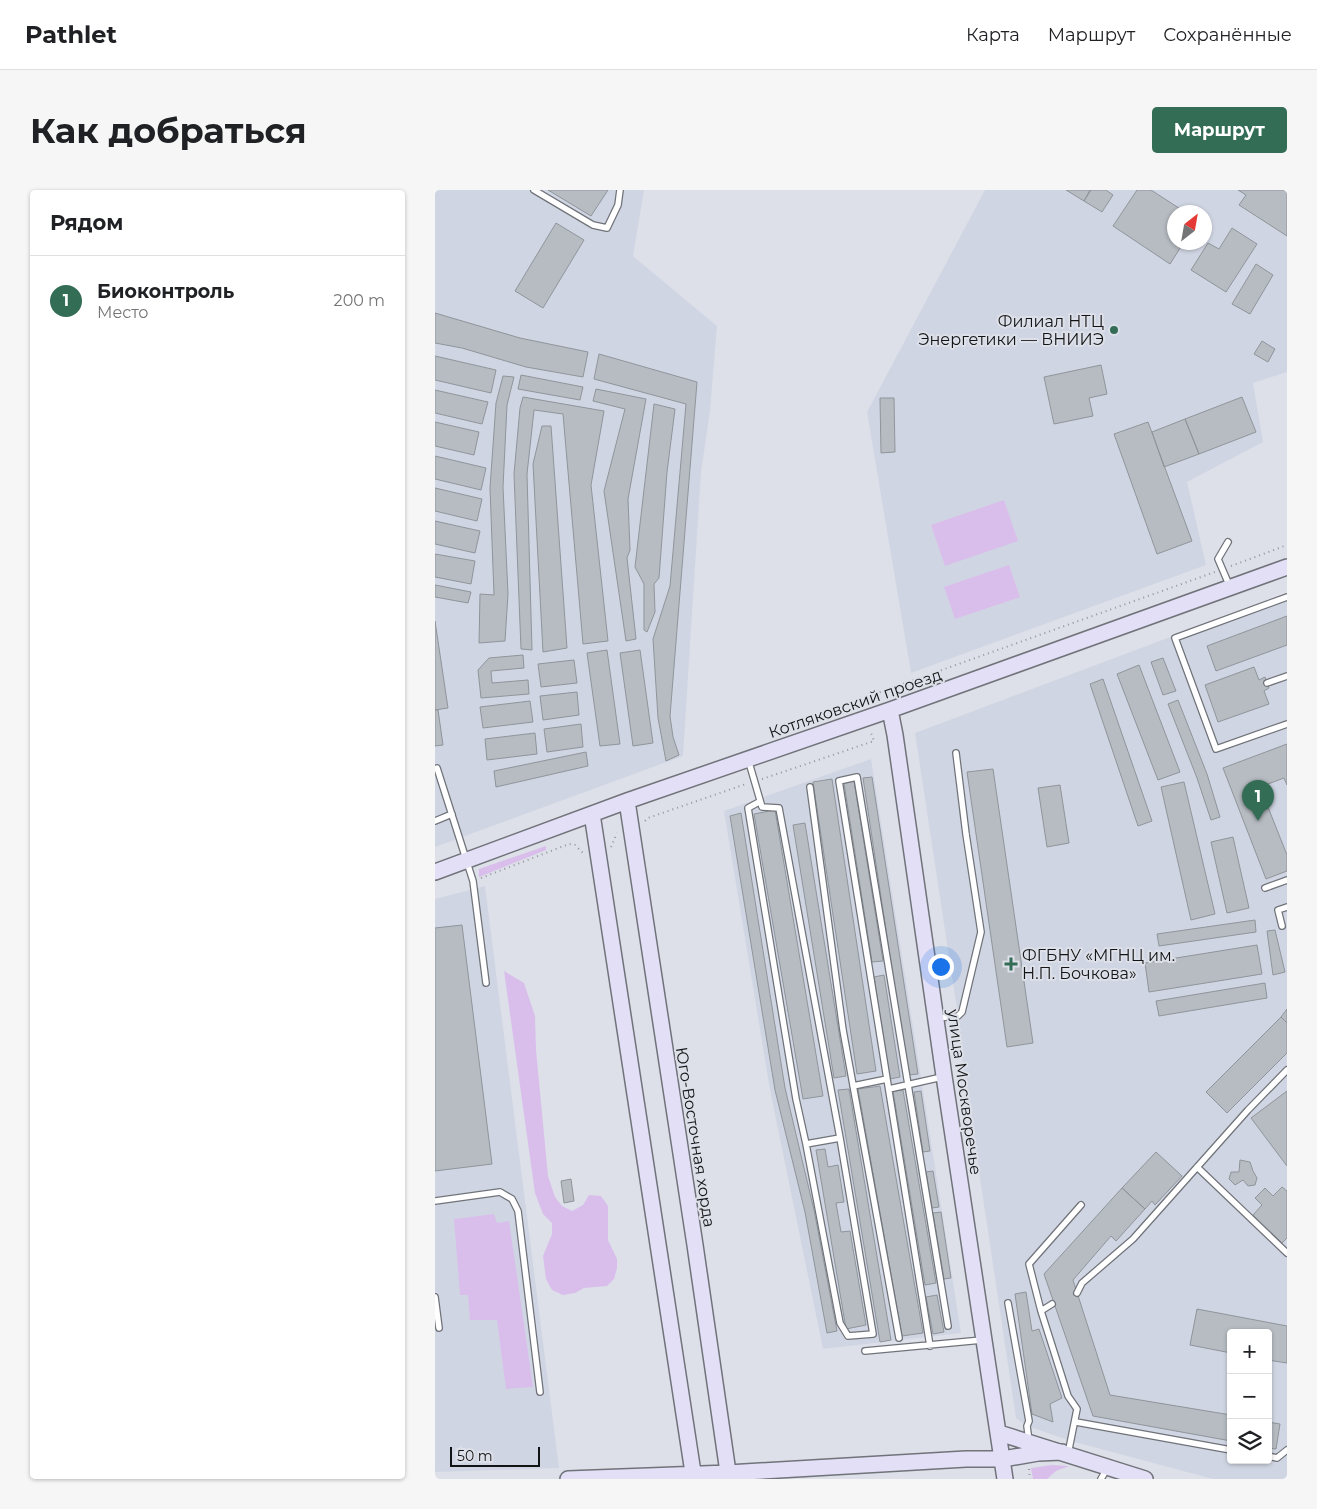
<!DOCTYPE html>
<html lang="ru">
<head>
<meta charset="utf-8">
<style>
	body { margin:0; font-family:Montserrat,sans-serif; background:#f6f6f6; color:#202124 }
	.controls { position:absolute; right:15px; bottom:15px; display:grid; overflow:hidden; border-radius:5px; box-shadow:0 1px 4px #0004 }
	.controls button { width:45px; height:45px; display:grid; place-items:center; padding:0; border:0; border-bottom:1px solid #e0e0e0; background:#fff; color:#202124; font:25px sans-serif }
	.compass { position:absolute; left:732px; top:15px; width:45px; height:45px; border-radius:50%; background:#fff; box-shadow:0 1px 4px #0004; rotate:31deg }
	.scale { position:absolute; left:15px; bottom:12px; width:90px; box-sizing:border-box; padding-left:5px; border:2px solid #121315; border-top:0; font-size:14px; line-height:18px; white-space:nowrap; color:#121315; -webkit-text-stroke:4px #dde0e8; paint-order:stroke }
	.you { position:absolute; left:505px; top:776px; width:18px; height:18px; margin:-12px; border:4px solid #fff; border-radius:50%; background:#1a73e8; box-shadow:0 0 0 8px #1a73e833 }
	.badge { display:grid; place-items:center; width:32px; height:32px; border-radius:50%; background:#336d56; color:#fff; font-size:16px; font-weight:700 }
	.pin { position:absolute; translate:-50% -41px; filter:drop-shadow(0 1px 2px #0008) }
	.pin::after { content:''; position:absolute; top:26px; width:18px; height:15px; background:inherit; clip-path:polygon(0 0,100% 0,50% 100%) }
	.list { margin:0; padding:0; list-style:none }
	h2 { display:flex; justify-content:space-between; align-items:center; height:65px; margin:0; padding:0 20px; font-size:21px }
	h2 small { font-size:16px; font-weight:400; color:#757577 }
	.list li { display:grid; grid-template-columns:32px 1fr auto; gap:15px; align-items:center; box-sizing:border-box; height:90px; padding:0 20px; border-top:1px solid #e0e0e0 }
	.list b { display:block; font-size:19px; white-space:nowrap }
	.list p { margin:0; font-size:16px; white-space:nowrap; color:#757577 }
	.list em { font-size:16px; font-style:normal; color:#757577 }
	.icon { flex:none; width:28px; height:28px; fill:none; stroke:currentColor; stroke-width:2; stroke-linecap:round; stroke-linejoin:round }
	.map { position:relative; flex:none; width:852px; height:1289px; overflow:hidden; border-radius:5px }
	header { display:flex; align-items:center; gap:30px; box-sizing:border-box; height:70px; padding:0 25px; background:#fff; border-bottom:1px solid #e0e0e0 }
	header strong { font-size:24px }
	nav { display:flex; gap:28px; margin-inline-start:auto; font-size:18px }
	.intro { display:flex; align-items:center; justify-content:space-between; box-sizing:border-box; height:120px; padding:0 30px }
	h1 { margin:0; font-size:35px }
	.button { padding:12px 22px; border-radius:5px; background:#336d56; color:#fff; font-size:18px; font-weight:700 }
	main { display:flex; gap:30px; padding:0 30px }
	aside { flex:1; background:#fff; border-radius:5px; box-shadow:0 1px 4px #0004 }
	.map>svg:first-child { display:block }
	.built { fill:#d0d5e3; fill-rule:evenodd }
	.green { fill:#d9beec }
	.building { fill:#b6bcc2; stroke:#8f959a }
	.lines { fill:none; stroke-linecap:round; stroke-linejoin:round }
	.lane-casing { stroke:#707379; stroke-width:8 }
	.secondary-casing { stroke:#707379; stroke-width:18 }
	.path { stroke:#94969c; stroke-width:2; stroke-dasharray:1 4; stroke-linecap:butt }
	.lane { stroke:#fff; stroke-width:5.5 }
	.secondary { stroke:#e3dff7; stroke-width:15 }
	.poi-dot { fill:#336d56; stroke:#dde0e8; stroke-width:2 }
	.labels { text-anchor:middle; stroke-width:4; stroke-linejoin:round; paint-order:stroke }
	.poi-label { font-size:16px; fill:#121315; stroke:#dde0e8; text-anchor:end }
	.street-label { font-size:16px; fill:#121315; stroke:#dde0e8 }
</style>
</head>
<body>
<header>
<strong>Pathlet</strong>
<nav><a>Карта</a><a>Маршрут</a><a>Сохранённые</a></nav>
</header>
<div class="intro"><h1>Как добраться</h1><a class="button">Маршрут</a></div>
<main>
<aside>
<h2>Рядом<small></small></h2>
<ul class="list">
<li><span class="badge">1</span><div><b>Биоконтроль</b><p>Место</p></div><em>200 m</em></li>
</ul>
</aside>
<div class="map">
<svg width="852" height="1289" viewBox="0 0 852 1289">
	<rect width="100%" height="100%" fill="#dde0e8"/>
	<path class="built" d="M0 0H209L198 66 282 136 275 221 266 282 248 566 0 657Z
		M550 0H852V182L818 193 828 252 752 292 771 375 476 483 432 222ZM739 22H769V52H739Z
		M852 403V1289H778L636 1251 592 1236 581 1228 527 868 523 826 480 543ZM796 1143H833V1270H796Z
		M436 569 526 1143 388 1159 335 900 289 621Z
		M50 696 124 1278 0 1282V709Z"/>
	<path class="green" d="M569 310 583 351 510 376 496 335Z
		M574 375 585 407 520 429 509 397Z
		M111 656V660L44 687V679Z
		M69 781 89 793 100 826 101 860 113 986 120 1007 127 1016 137 1021 148 1015 154 1005 166 1006 173 1016V1050L182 1069V1078L179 1089 172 1096 149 1098 140 1103 128 1105 117 1100 111 1089 108 1066 117 1044V1033L108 1024 100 1003Z
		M59 1024 62 1033 74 1031 98 1197 71 1199 62 1130H35L33 1105H25L19 1029Z
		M617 1275 634 1276 621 1281 612 1289H598L596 1278Z"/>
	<path class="building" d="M113 0H173L156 26Z
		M631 0H656L649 11Z
		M655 0H671L678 5 667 22 649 11Z
		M702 0H716L750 22H739V52H749L735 74 678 36Z
		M803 0H852V46L804 15 811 5Z
		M121 33 149 50 108 118 80 101Z
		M797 38 822 54 791 102 756 80 773 53 784 59Z
		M821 74 838 85 815 124 797 114Z
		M0 123 85 148 153 162 148 187 91 177 27 158 0 153Z
		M827 151 840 159 833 172 819 164Z
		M164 164 262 192 235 526 238 547 244 565 231 571 223 528 218 449 235 396 251 214 159 189Z
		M0 166 61 180 56 203 0 190Z
		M666 175 672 204 654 208 658 226 619 234 609 187Z
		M86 185 148 197 145 210 83 199Z
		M68 186 79 187 72 215 68 297 73 404 70 451 44 453 45 404 59 405 55 298 61 213Z
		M161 199 211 209 193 309 195 360 192 368 201 449 191 451 169 301 190 219 158 211Z
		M0 200 53 212 47 234 0 223Z
		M88 207 169 221 156 295 173 451 148 454 128 224 99 220 92 284 97 460 86 459 79 284 85 218Z
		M807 207 821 242 764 264 750 229Z
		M445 208H459L460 262 446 263Z
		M219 214 240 219 232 282 224 388 219 394 220 422 212 442 209 440V394L200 377Z
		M750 229 764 264 729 277 717 242Z
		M0 232 44 242 39 265 0 256Z
		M713 232 757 351 722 364 679 244Z
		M107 236H116L132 458 108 462 98 274Z
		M0 266 51 278 46 300 0 289Z
		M0 298 47 309 42 331 0 321Z
		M0 331 45 341 40 363 0 354Z
		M0 364 40 371 36 394 0 387Z
		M0 395 36 402 33 413 0 407Z
		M852 426V455L781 481 772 456Z
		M0 431 13 518 0 520Z
		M172 460 185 554 165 556 152 463Z
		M205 460 218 553 198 556 185 463Z
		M88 465 89 478 56 481 57 493 93 490 94 504 46 508 43 480 54 468Z
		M728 468 741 501 728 505 716 472Z
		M139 470 142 493 106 497 103 474Z
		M704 475 745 582 723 590 682 484Z
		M819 477 824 490 830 487 832 493 834 498 829 501 834 514 783 532 770 495Z
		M668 489 717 631 703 636 655 494Z
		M142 502 144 525 108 530 105 506Z
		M743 510 772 584 785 627 776 630 762 588 733 514Z
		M95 511 98 532 48 538 45 517Z
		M0 520H3L8 555 0 556Z
		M146 534 148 557 112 562 109 539Z
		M100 543 102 564 52 570 50 549Z
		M852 554V595L849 588 825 597 852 665V681L831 689 788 578Z
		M151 562 153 576 61 597 59 581Z
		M558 579 598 853 572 857 532 582Z
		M437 587 483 884 473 885 428 588Z
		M397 589 441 881 422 884 378 592Z
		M419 591 448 771 437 772 409 593Z
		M749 592 780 724 756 730 726 597Z
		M625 595 634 653 612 657 603 598Z
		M340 620 388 906 368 909 319 624Z
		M306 623 350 898 379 1020 402 1141 392 1143 370 1022 340 900 295 626Z
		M370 633 411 886 399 888 358 635Z
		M798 647 814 718 792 723 776 652Z
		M820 730 821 742 724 756 722 744Z
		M27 735 57 974 0 981V738Z
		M840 740 850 782 838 785 832 741Z
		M822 755 827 784 714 802 710 773Z
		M449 785 465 887 455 889 439 787Z
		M830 793 832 808 724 826 721 811Z
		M852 819V833L846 827Z
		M846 827 852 833V863L792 923 771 902Z
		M445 896 488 1143 467 1146 423 899Z
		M414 899 456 1150 445 1152 403 900Z
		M468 900 501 1093 490 1095 458 901Z
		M486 901 495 961 488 962 479 902Z
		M852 901V976L816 928Z
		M390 959 393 977 403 975 409 1012 401 1013 406 1042 415 1041 431 1135 411 1139 381 960Z
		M721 962 747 986 720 1015 717 1011 710 1019 687 998Z
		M805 970 815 972 818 981 822 988 820 995 813 996 808 990 800 995 794 989 796 982H804Z
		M498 981 504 1017 497 1018 491 982Z
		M136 989 139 1011 129 1013 126 991Z
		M847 997 852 1001V1048L847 1053 818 1025 827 1015 820 1008 830 998 838 1006Z
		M687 998 710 1019 681 1051 676 1046 638 1090 675 1205 796 1225V1251L658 1226 609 1084Z
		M506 1022 516 1088 509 1089 498 1023Z
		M591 1102 597 1141 604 1139 627 1208 615 1214 618 1232 597 1224 580 1104Z
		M502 1105 509 1142 498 1144 491 1107Z
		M762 1119 852 1136V1173L833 1170V1143H796V1163L755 1155Z
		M833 1232 845 1234 841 1259 833 1258Z"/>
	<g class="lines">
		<g class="lane-casing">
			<path id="lane" d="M99 0 158 35 172 38 183 15 185 0
				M793 352 783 369 795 397
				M852 407 740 448 781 559 852 534
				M832 493 852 486
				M313 569 327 617 344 618 405 948 438 1144 413 1146 405 1133 371 954 361 909 313 618 324 612
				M2 578 38 691 51 793
				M375 597 408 840 464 1148
				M0 631 17 624
				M830 698 852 690
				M847 736 843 720 852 717
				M502 828 523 826 527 822 546 742 531 644 521 563
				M418 896 452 889
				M454 899 507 887
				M371 954 405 948
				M762 977 852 1063
				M0 1011 65 1002 77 1009 83 1021 105 1202
				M642 1103 647 1093 698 1049 813 920 852 880
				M0 1107 4 1138
				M573 1113 594 1231 592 1236 594 1251
				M617 1114 606 1121 633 1206 642 1219 633 1264
				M606 1121 594 1074 646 1015
				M495 1156 404 591 422 587 513 1136
				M430 1161 547 1150
				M641 1232 796 1260
				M833 1266 842 1268 852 1260
				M666 1289 673 1277"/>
		</g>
		<g class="secondary-casing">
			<path id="secondary" d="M455 520 460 545 509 886 570 1289
				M192 611 260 1055 294 1289
				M157 624 259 1289
				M0 682 192 611 455 520 852 377
				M564 1243 710 1289
				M133 1289 293 1283 531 1269H568L603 1263 627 1262"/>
		</g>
		<path class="path" d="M796 376 852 355
			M428 517 425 508 440 504 780 382
			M327 589 439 551 435 540
			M210 631 213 628 311 594
			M176 657 182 643
			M46 688 134 654 140 655 149 664
			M594 1279 595 1289"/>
		<use href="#lane" class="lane"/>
		<use href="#secondary" class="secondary"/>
	</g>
	<g class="poi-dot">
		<circle cx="679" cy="140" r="5"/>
		<path d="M573.5 766.5h5v5h5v5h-5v5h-5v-5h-5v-5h5z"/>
	</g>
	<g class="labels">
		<g class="poi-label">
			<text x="669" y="137">Филиал НТЦ<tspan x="669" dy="18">Энергетики — ВНИИЭ</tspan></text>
			<text x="587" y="771" text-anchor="start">ФГБНУ «МГНЦ им.<tspan x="587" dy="18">Н.П. Бочкова»</tspan></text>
		</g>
		<g class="street-label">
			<text transform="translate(420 513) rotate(-19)" y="6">Котляковский проезд</text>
			<text transform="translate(530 902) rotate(82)" y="6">улица Москворечье</text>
			<text transform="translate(261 947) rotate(81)" y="6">Юго-Восточная хорда</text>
		</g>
	</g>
</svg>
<div class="controls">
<button>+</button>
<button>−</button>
<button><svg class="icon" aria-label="layers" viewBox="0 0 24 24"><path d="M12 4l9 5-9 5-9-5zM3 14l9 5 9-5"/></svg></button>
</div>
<svg class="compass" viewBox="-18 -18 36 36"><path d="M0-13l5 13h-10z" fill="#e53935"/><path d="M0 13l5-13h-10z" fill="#757577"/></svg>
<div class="scale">50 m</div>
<div class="you"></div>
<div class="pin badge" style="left:823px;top:631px">1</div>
</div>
</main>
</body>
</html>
